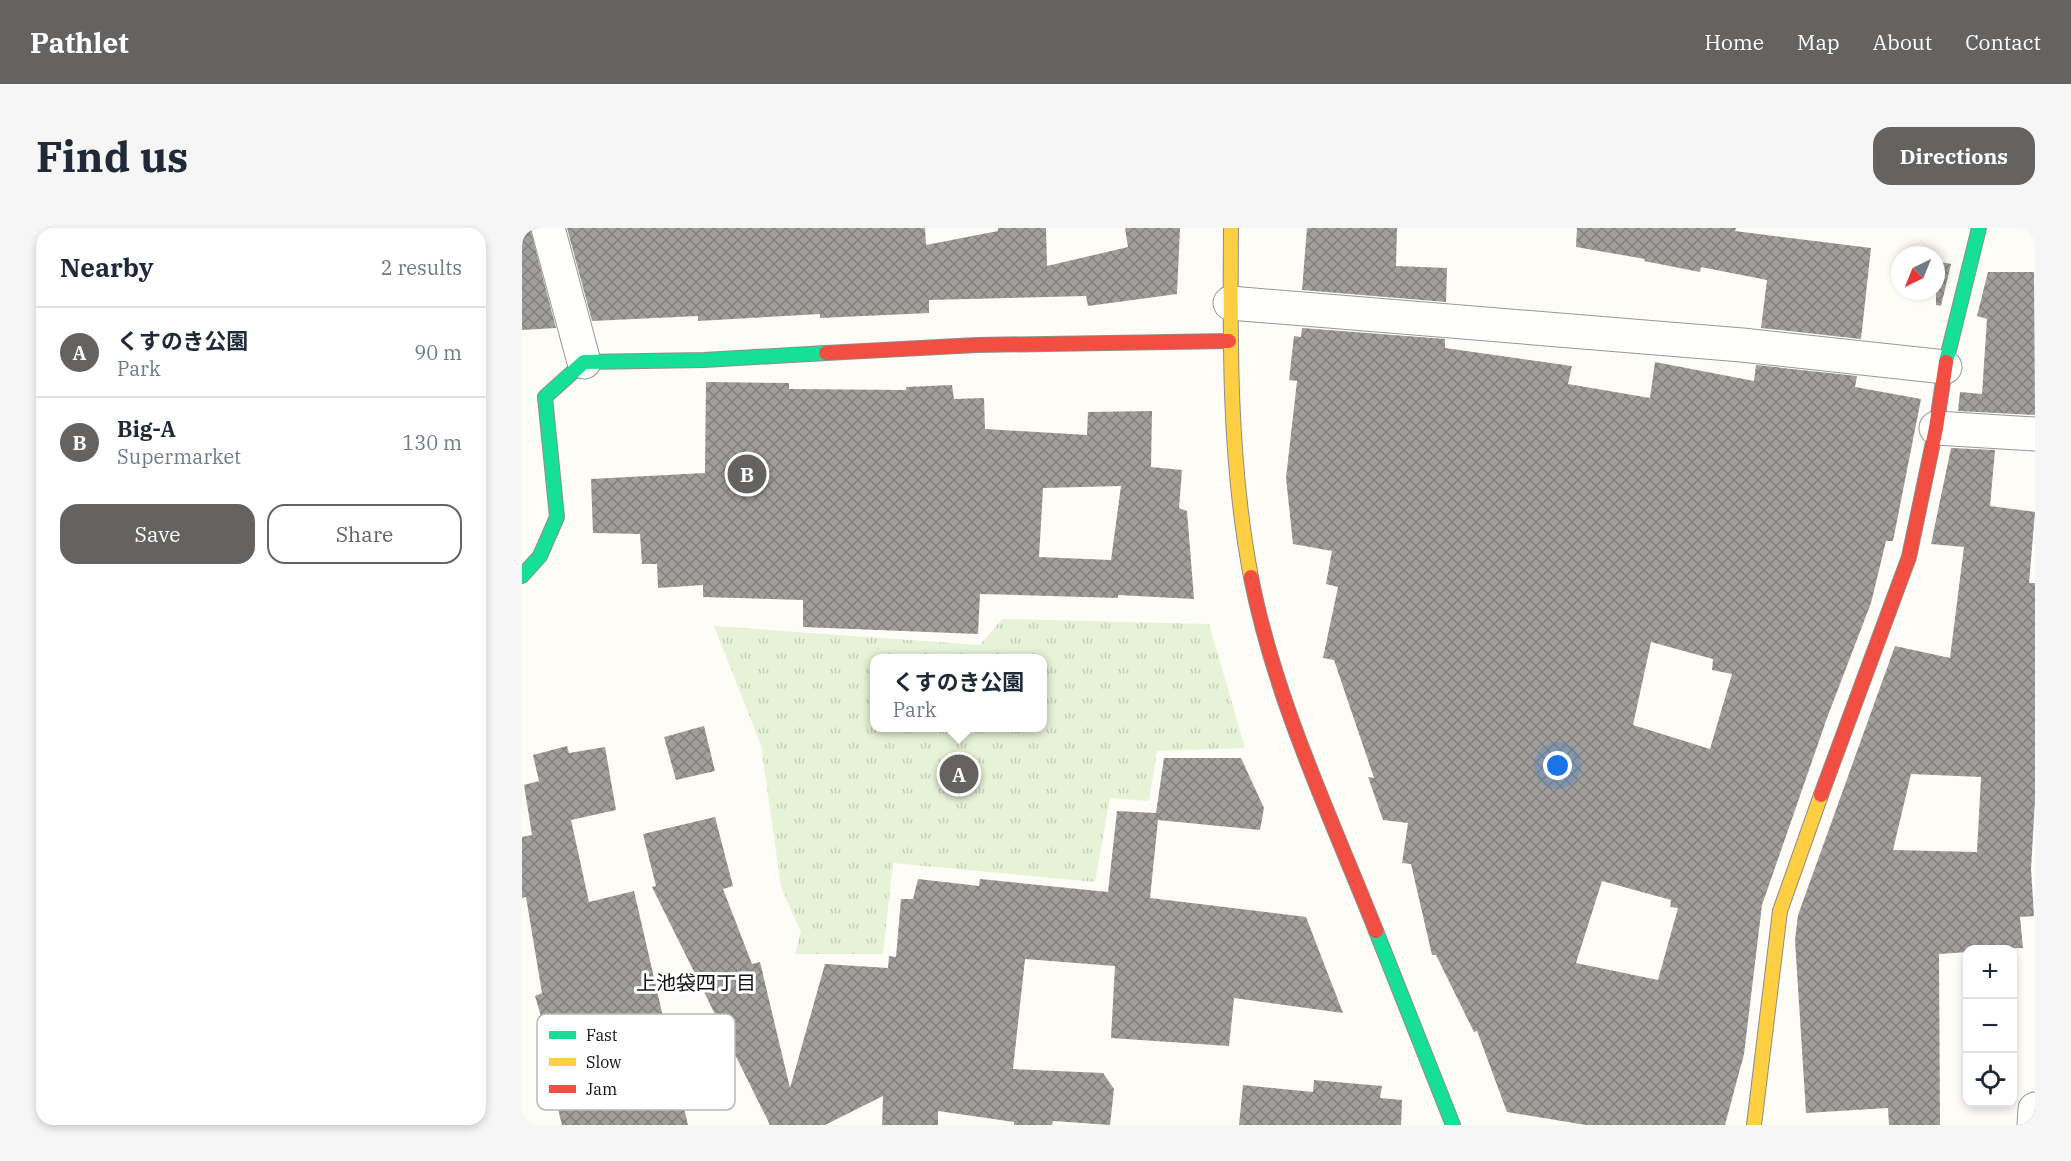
<!DOCTYPE html>
<html lang="en">
<head>
<meta charset="utf-8">
<style>
	body { margin:0; font-family:"IBM Plex Serif","Noto Sans JP",serif; background:#f6f6f7; color:#1f2937 }
	.controls { position:absolute; right:18px; bottom:18px; display:grid; overflow:hidden; border-radius:12px; box-shadow:0 3px 9px #0003 }
	.controls button { width:54px; height:54px; display:grid; place-items:center; padding:0; border:0; border-bottom:2px solid #e0e1e3; background:#fff; color:#1f2937; font:30px sans-serif }
	.compass { position:absolute; left:1369px; top:18px; width:54px; height:54px; border-radius:50%; background:#fff; box-shadow:0 3px 9px #0003; rotate:223deg }
	.you { position:absolute; left:1036px; top:538px; width:21px; height:21px; margin:-15px; border:4px solid #fff; border-radius:50%; background:#1a73e8; box-shadow:0 0 0 9px #1a73e833 }
	.badge { display:grid; place-items:center; width:39px; height:39px; border-radius:50%; background:#646362; color:#fff; font-size:20px; font-weight:700 }
	.pin { position:absolute; translate:-50% -50%; border:3px solid #fff; box-shadow:0 2px 6px #0006 }
	.popup { position:absolute; left:348px; top:426px; width:177px; height:78px; box-sizing:border-box; display:grid; place-content:center; border-radius:12px; background:#fff; filter:drop-shadow(0 2px 4px #0005); font-size:20px; white-space:nowrap; color:#747a83 }
	.popup b { font-size:22px; color:#1f2937 }
	.popup::after { content:''; position:absolute; left:50%; top:100%; margin-left:-12px; border:12px solid transparent; border-top-color:#fff }
	.list { margin:0; padding:0; list-style:none }
	h2 { display:flex; justify-content:space-between; align-items:center; height:78px; margin:0; padding:0 24px; font-size:26px }
	h2 small { font-size:20px; font-weight:400; color:#747a83 }
	.list li { display:grid; grid-template-columns:39px 1fr auto; gap:18px; align-items:center; box-sizing:border-box; height:90px; padding:0 24px; border-top:2px solid #e0e1e3 }
	.list b { display:block; font-size:22px; white-space:nowrap }
	.list p { margin:0; font-size:20px; white-space:nowrap; color:#747a83 }
	.list em { font-size:20px; font-style:normal; color:#747a83 }
	.actions { display:flex; gap:12px; padding:18px 24px }
	.actions a { flex:1; padding:14px 0; border:2px solid #646362; border-radius:18px; text-align:center; font-size:21px; color:#646362 }
	.actions .main { background:#646362; color:#fff }
	.icon { flex:none; width:33px; height:33px; fill:none; stroke:currentColor; stroke-width:2; stroke-linecap:round; stroke-linejoin:round }
	.map { position:relative; flex:none; width:1513px; height:897px; overflow:hidden; border-radius:18px }
	header { display:flex; align-items:center; gap:36px; box-sizing:border-box; height:84px; padding:0 30px; background:#646362; color:#fff }
	header strong { font-size:28px }
	nav { display:flex; gap:33px; margin-inline-start:auto; font-size:21px }
	.intro { display:flex; align-items:center; justify-content:space-between; box-sizing:border-box; height:144px; padding:0 36px }
	h1 { margin:0; font-size:42px }
	.button { padding:15px 27px; border-radius:18px; background:#646362; color:#fff; font-size:21px; font-weight:700 }
	main { display:flex; gap:36px; padding:0 36px }
	aside { flex:1; background:#fff; border-radius:18px; box-shadow:0 3px 9px #0003 }
	.map>svg:first-child { display:block }
	.park { fill:url(#park-tufts); fill-rule:evenodd }
	.building { fill:url(#building-cross-hatch); fill-rule:evenodd }
	.lines { fill:none; stroke-linecap:round; stroke-linejoin:round }
	.street-casing { stroke:#979795; stroke-width:35 }
	.fast-casing { stroke:#8e8d8b; stroke-width:16 }
	.slow-casing { stroke:#8e8d8b; stroke-width:16 }
	.jam-casing { stroke:#8e8d8b; stroke-width:16 }
	.street { stroke:#fffffe; stroke-width:33 }
	.fast { stroke:#16e098; stroke-width:14 }
	.slow { stroke:#ffcf43; stroke-width:14 }
	.jam { stroke:#f24e42; stroke-width:14 }
	.labels { text-anchor:middle; stroke-width:6; stroke-linejoin:round; paint-order:stroke }
	.neighbourhood-label { font-size:20px; fill:#111; stroke:#fff }
	.key { fill:#fff; stroke:#b8b8b8; stroke-width:1.5 }
	.key-label { font-size:16px; fill:#111 }
</style>
</head>
<body>
<header>
<strong>Pathlet</strong>
<nav><a>Home</a><a>Map</a><a>About</a><a>Contact</a></nav>
</header>
<div class="intro"><h1>Find us</h1><a class="button">Directions</a></div>
<main>
<aside>
<h2>Nearby<small>2 results</small></h2>
<ul class="list">
<li><span class="badge">A</span><div><b>くすのき公園</b><p>Park</p></div><em>90 m</em></li>
<li><span class="badge">B</span><div><b>Big-A</b><p>Supermarket</p></div><em>130 m</em></li>
</ul>
<div class="actions"><a class="main">Save</a><a>Share</a></div>
</aside>
<div class="map">
<svg width="1513" height="897" viewBox="0 0 1513 897">
	<defs>
		<pattern id="park-tufts" width="24" height="20" patternUnits="userSpaceOnUse" patternTransform="scale(1.5)"><rect width="24" height="20" fill="#e7f3d7"/><path d="M3 7l-1-3M5 7V3M7 7l1-3M15 17l-1-3M17 17v-4M19 17l1-3" fill="none" stroke="#c5cfb8"/></pattern>
		<pattern id="building-cross-hatch" width="8" height="8" patternUnits="userSpaceOnUse" patternTransform="scale(1.5)"><rect width="8" height="8" fill="#a19f9c"/><path d="M0 0l8 8M0 8l8-8" fill="none" stroke="#82807e"/></pattern>
	</defs>
	<rect width="100%" height="100%" fill="#fdfcf7"/>
	<path class="park" d="M480 391 687 396 723 520 635 523 627 573 588 570 573 654 371 635 361 726H273L279 704 259 659 239 517 192 398 458 417ZM353 430H521V500H353Z"/>
	<path class="building" d="M0 0H8L34 100 0 102Z
		M45 0H403L404 17 476 3V0H524L525 38 606 19 603 0H658L655 66 566 78 564 68 407 72V85L298 90V86L176 93V88L70 93Z
		M785 0H875L874 38 925 40 924 74 780 62Z
		M1055 0H1214L1213 3 1349 20 1339 111 1239 100 1245 52 1179 39 1178 44 1122 33 1123 31 1054 19Z
		M1414 33 1429 36 1419 78 1414 77Z
		M1466 44H1512L1513 187 1436 183 1438 164 1460 166 1465 91 1455 88Z
		M780 100 923 111V120L1050 138 1046 156 1128 170 1133 134 1232 153 1234 137 1335 148 1333 159 1399 171 1371 313H1364L1349 375 1305 490 1240 677 1222 826 1203 897H1064L985 884 955 803 952 804 914 727H910L889 636 880 635 886 595 861 592 846 549 852 550 812 432 801 430 816 359 804 356 810 323 771 316 764 250 775 153 767 152 772 108 779 109ZM1129 414 1191 431 1190 442 1210 446 1188 521 1111 497ZM1080 653 1149 672 1148 679 1156 680 1136 752 1054 735Z
		M184 154 267 155V161L384 162V159L430 157 432 171 462 170 463 201 565 207 566 184 630 183 629 239 660 242 657 280 665 283 672 371 596 367V370L458 366 456 406 281 399V372L181 369V357L136 360 135 336H120L118 306 71 305 69 251 183 245ZM599 258 589 332 517 329 521 260Z
		M1429 220 1473 222 1468 278 1513 284 1507 355H1513V572L1509 641 1512 688 1498 689 1501 720 1446 722V724L1417 726 1418 897H1367L1366 880 1284 885 1273 712 1276 687 1373 418 1428 430 1442 319 1409 316ZM1389 546 1459 549 1455 624 1371 622Z
		M182 498 193 543 154 552 142 509Z
		M45 518 47 525 83 519 94 582 49 592 67 674 112 663 166 897H40L26 841 34 839 13 768 20 765 4 669 0 670V609L10 607 2 557 17 553 11 527Z
		M642 530H719L742 580 738 602 636 592 628 670 784 689 821 785 712 770 707 818 589 810 593 738 503 731 491 841 581 845 592 861 588 897 531 893 530 897H492V894L416 883V897H360L361 868 303 897H248L130 659 134 658 121 606 193 589 211 658 201 661 230 736 238 734 268 860 303 736 366 740 367 728 374 729 379 671H391L396 651 457 658 458 651 586 664 595 583 634 585Z
		M792 852 860 858 858 870 880 872 879 897H717L721 857 791 864Z"/>
	<g class="lines">
		<g class="street-casing">
			<path id="street" d="M26 0 62 134
				M708 75 1220 117 1423 139
				M1414 200 1513 206
				M1512 897 1513 881"/>
		</g>
		<g class="fast-casing">
			<path id="fast" d="M1424 134 1457 0
				M0 348 18 328 35 289 23 169 62 134 182 132 304 125
				M854 703 931 897"/>
		</g>
		<g class="slow-casing">
			<path id="slow" d="M709 0C708 116 707 234 729 349
				M1232 897 1258 683 1299 567"/>
		</g>
		<g class="jam-casing">
			<path id="jam" d="M304 125 455 117 707 113
				M729 349C753 472 808 587 854 703
				M1299 567 1387 329 1414 200 1424 134"/>
		</g>
		<use href="#street" class="street"/>
		<use href="#fast" class="fast"/>
		<use href="#slow" class="slow"/>
		<use href="#jam" class="jam"/>
	</g>
	<g class="labels">
		<g class="neighbourhood-label">
			<text x="174" y="762">上池袋四丁目</text>
		</g>
	</g>
	<rect x="15" y="786" width="198" height="96" rx="9" class="key"/>
	<rect x="27" y="803" width="27" height="8" fill="#16e098"/>
	<rect x="27" y="830" width="27" height="8" fill="#ffcf43"/>
	<rect x="27" y="857" width="27" height="8" fill="#f24e42"/>
	<g class="key-label">
		<text x="64" y="813">Fast</text>
		<text x="64" y="840">Slow</text>
		<text x="64" y="867">Jam</text>
	</g>
</svg>
<div class="controls">
<button>+</button>
<button>−</button>
<button><svg class="icon" aria-label="locate" viewBox="0 0 24 24"><circle cx="12" cy="12" r="6"/><path d="M12 2v4M12 18v4M2 12h4M18 12h4"/></svg></button>
</div>
<svg class="compass" viewBox="-18 -18 36 36"><path d="M0-13l5 13h-10z" fill="#e53935"/><path d="M0 13l5-13h-10z" fill="#747a83"/></svg>
<div class="you"></div>
<div class="pin badge" style="left:437px;top:546px">A</div>
<div class="popup"><b>くすのき公園</b>Park</div>
<div class="pin badge" style="left:225px;top:246px">B</div>
</div>
</main>
</body>
</html>
